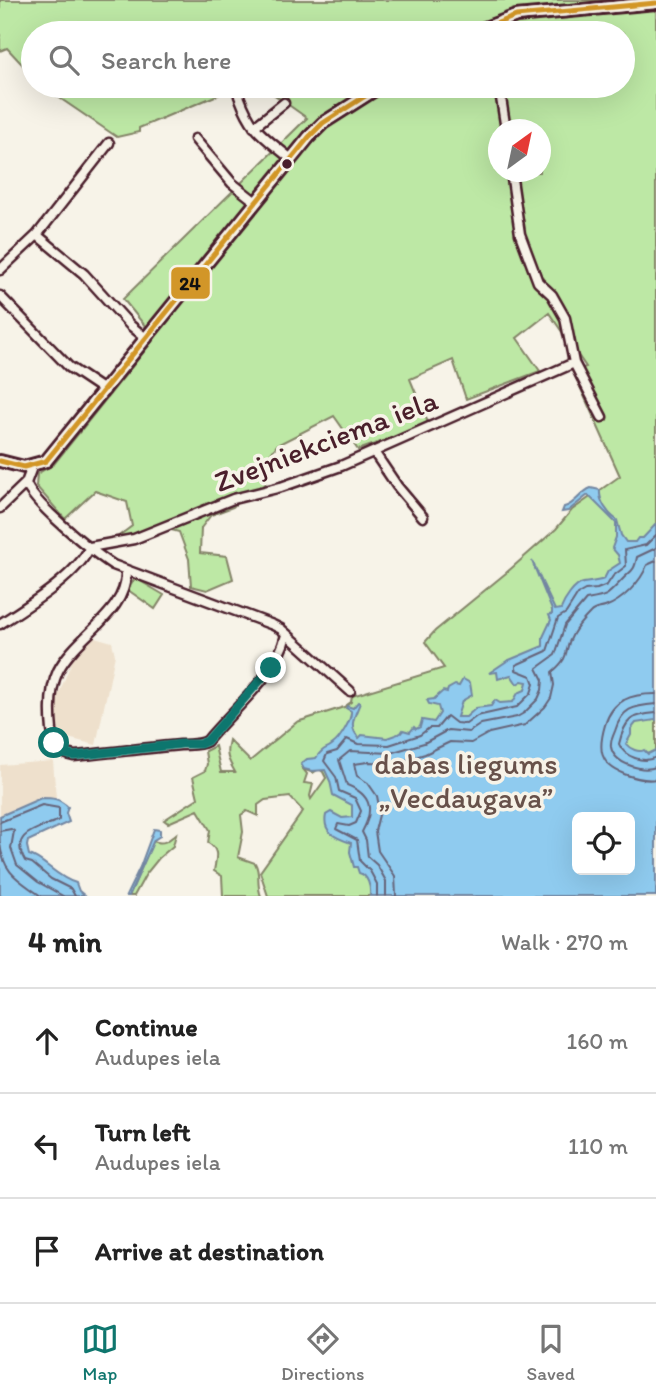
<!DOCTYPE html>
<html lang="en">
<head>
<meta charset="utf-8">
<style>
	body { margin:0; font-family:Itim,sans-serif; background:#f6f6f6; color:#222 }
	.controls { position:absolute; right:21px; bottom:21px; display:grid; overflow:hidden; border-radius:10px; box-shadow:0 7px 28px #0002 }
	.controls button { width:63px; height:63px; display:grid; place-items:center; padding:0; border:0; border-bottom:2px solid #e0e0e0; background:#fff; color:#222; font:35px sans-serif }
	.compass { position:absolute; left:488px; top:119px; width:63px; height:63px; border-radius:50%; background:#fff; box-shadow:0 7px 28px #0002; rotate:33deg }
	.stop { position:absolute; width:21px; height:21px; margin:-16px; border:5px solid #0f766e; border-radius:50%; background:#fff }
	.stop.end { background:#0f766e; border-color:#fff; box-shadow:0 2px 7px #0008 }
	.list { margin:0; padding:0; list-style:none }
	h2 { display:flex; justify-content:space-between; align-items:center; height:91px; margin:0; padding:0 28px; font-size:30px }
	h2 small { font-size:23px; font-weight:400; color:#767676 }
	.list li { display:grid; grid-template-columns:46px 1fr auto; gap:21px; align-items:center; box-sizing:border-box; height:105px; padding:0 28px; border-top:2px solid #e0e0e0 }
	.list b { display:block; font-size:26px; white-space:nowrap }
	.list p { margin:0; font-size:23px; white-space:nowrap; color:#767676 }
	.list em { font-size:23px; font-style:normal; color:#767676 }
	.icon { flex:none; width:38px; height:38px; fill:none; stroke:currentColor; stroke-width:2; stroke-linecap:round; stroke-linejoin:round }
	.map { position:relative; flex:none; width:656px; height:896px; overflow:hidden }
	.search { position:absolute; background:#fff; box-shadow:0 7px 28px #0002; left:21px; right:21px; top:21px; height:77px; display:flex; align-items:center; gap:18px; box-sizing:border-box; padding:0 24px; border-radius:38px; color:#767676; font-size:26px }
	.sheet { height:406px; background:#fff }
	nav { display:flex; justify-content:space-around; align-items:center; box-sizing:border-box; height:98px; border-top:2px solid #e0e0e0; background:#fff; font-size:19px; color:#767676 }
	nav a { display:grid; justify-items:center; gap:4px }
	nav .on { color:#0f766e }
	.map>svg:first-child { display:block }
	.built { fill:#eee0cc }
	.green { fill:#bde8a5; stroke:#848468; stroke-width:2; fill-rule:evenodd }
	.water { fill:#8fcbef; stroke:#7386a1; stroke-width:2; fill-rule:evenodd }
	.lines { fill:none; stroke-linecap:round; stroke-linejoin:round }
	.shore { stroke:#666479; stroke-width:2 }
	.street-casing { stroke:#4a1f2b; stroke-width:13 }
	.secondary-casing { stroke:#4a1f2b; stroke-width:16 }
	.street { stroke:#f7f3e8; stroke-width:8 }
	.secondary { stroke:#f7f3e8; stroke-width:10 }
	.bus-1-casing { stroke:#f7f3e8; stroke-width:10 }
	.bus-1 { stroke:#d29628; stroke-width:5 }
	.route { stroke:#0f766e; stroke-width:9 }
	.bus-dot { fill:#4a1f2b; stroke:#f7f3e8; stroke-width:2.5 }
	.labels { text-anchor:middle; stroke-width:7; stroke-linejoin:round; paint-order:stroke }
	.street-label { font-size:30px; fill:#4a1f2b; stroke:#f7f3e8 }
	.park-label { font-size:30px; fill:#67514a; stroke:#f7f3e8 }
	.line-badge { stroke:#f7f3e8; stroke-width:2.5 }
	.pale-badge-label { font-size:19px; text-anchor:middle; font-weight:bold; fill:#111 }
</style>
</head>
<body>
<div class="map">
<svg width="656" height="896" viewBox="0 0 656 896">
	<rect width="100%" height="100%" fill="#f7f3e8"/>
	<filter id="ink" filterUnits="userSpaceOnUse"><feTurbulence type="fractalNoise" baseFrequency=".0143" numOctaves="2"/><feDisplacementMap in="SourceGraphic" scale="14" xChannelSelector="R" yChannelSelector="G"/><feConvolveMatrix kernelMatrix="1 2 1 2 8 2 1 2 1" color-interpolation-filters="sRGB"/></filter>
	<g filter="url(#ink)">
		<path class="built" d="M91 636 112 642 115 655 96 745 60 736 54 705 75 654Z
			M53 761 56 798H41L0 816V765Z"/>
		<path class="green" d="M0 0H656V896H268L260 872 303 811 290 797 265 800 258 805V816L247 811 241 815 243 832 238 857 255 863C261 873 256 885 261 896H223L222 876 214 871C216 858 220 850 208 843L210 830 198 810 168 823 164 820 198 798 193 777 205 771 207 764 205 751 215 746 221 772H235C228 760 225 755 229 740L250 761 297 722 344 707 351 702 352 696 444 668 425 642 435 631 506 573 556 529 572 510 620 476 573 371 586 367 549 313 517 338 540 371 466 399 453 360 410 379 429 425 358 450 334 416 277 445 267 459 265 487 247 492 233 507 211 515 201 528 200 553 227 556 233 579 207 590 191 586 189 559 179 532 160 527 126 538 120 535 132 526 127 502 95 491 65 519 36 486 37 474 54 464 155 338 123 299 307 118 262 86H623V33H33V76L7 48 0 51ZM498 130H540V172H498ZM303 769 313 773 319 769 323 772 326 778 311 799 310 796 313 784 304 783 307 774ZM577 817H630V870H577Z
			M42 86H239L139 128V132L117 137Z
			M135 578 164 595 155 609 128 590Z
			M176 834 173 846 159 858 146 874 134 896H129L153 841C163 845 168 841 176 834Z"/>
		<path class="water" d="M591 488 600 490C599 501 607 513 617 520L621 535 626 542H635L638 538H643L656 524V720L636 723 631 729V735L626 744C630 749 639 753 644 750L648 754 656 750V896H370C371 887 368 875 359 873L357 867H354L350 852 351 843C337 838 322 833 326 815L331 812 342 818 352 817V805L333 795 330 781 325 770 312 771 304 769 301 764 307 759 316 758C325 745 325 751 333 744 340 739 352 719 351 711L346 708 347 706 353 708 358 702 360 703C354 718 348 726 359 738L362 735 387 738 401 733 403 730 410 732 414 727 416 729 420 727 422 720 434 722 440 713 438 706 429 704 427 700 434 699 443 691 447 692 448 689 455 685 459 686 463 679 470 683 472 695 462 701 457 717H466L476 708 491 706 495 700 500 703 513 702 518 693 525 690 527 682 522 681 517 684 511 675 498 679 497 672 489 673 507 661 543 646V637L551 620 549 615 552 614V610L532 561 555 610 561 609C564 601 574 585 583 583 587 582 596 582 604 579L608 571 620 563 618 555 612 548 616 537V523L588 495 568 511 562 512 564 507C575 505 580 492 591 488ZM630 817V870H577V817Z
			M41 798C52 798 59 798 68 807L66 813 69 822 28 841 27 846 29 855C43 858 57 878 76 883L79 891 85 896H0V816Z
			M154 829 160 830V836L154 840 129 896H126L140 867Z"/>
		<g class="lines">
			<path class="shore" d="M656 694C646 694 633 695 624 700 614 705 608 715 605 725 598 749 599 764 624 774 635 778 645 781 656 779
				M656 704C633 706 622 708 615 731 613 737 610 740 611 747 614 764 642 772 656 767
				M656 713C631 715 625 719 619 744 624 757 644 764 656 757
				M0 822 42 805 59 808V820C40 829 8 832 25 861L32 863 51 879 71 889 75 896
				M0 831 11 829 14 831 11 848 17 865 38 882 63 896
				M0 843C3 874 19 880 41 896
				M377 896V884L370 871 360 861 357 840 336 829 338 824 349 826 356 823 361 811 355 798 339 791 336 777 324 761 327 754 337 751 347 739 358 744 389 745 420 735 429 728H437L447 716 456 723 466 724 477 716 517 707 531 693 534 684 531 676 516 670V665L547 651 558 618 566 613 578 594 585 590 597 589 607 585 613 576 626 566 625 550 646 545 656 535
				M386 896V881L377 865 368 857 366 840 362 832C374 810 372 795 347 785L339 760 350 751 390 753 424 743 448 730 469 732 481 724 517 717 524 713 538 699 542 690 543 680 537 668 555 655 565 625 586 600C608 596 606 597 621 581 631 570 634 573 637 557L656 548
				M396 896 395 876 378 851 375 831 380 811 377 796 368 783 357 776 354 764 368 762 396 763 425 754 450 742 471 743 489 733 525 725 545 707 551 698 554 685 552 672C573 654 562 652 573 634 577 627 584 619 590 613 594 608 599 609 605 607 622 601 641 582 647 565L656 561"/>
			<g class="street-casing">
				<path id="street" d="M496 86 501 98 506 130
					M239 96C252 131 262 135 290 158
					M254 127 284 103
					M195 139 232 183 256 202
					M511 172 520 234 538 282 552 295 565 318 574 363 602 417
					M37 235 84 274 130 325 147 339
					M0 270 37 235 109 143
					M0 296 69 367 105 391
					M374 452 397 486 423 517
					M26 483C32 503 93 552 113 565L273 625 281 629 350 691
					M0 508 26 483 32 467
					M126 571C128 613 76 635 58 671 50 688 50 711 52 730 54 744 58 753 74 756 109 753 144 748 180 745 190 744 198 746 207 741 232 710 277 675 286 635
					M0 624C27 606 76 577 90 547L134 539 233 499 281 487 341 466 574 363"/>
			</g>
			<g class="secondary-casing">
				<path id="secondary" d="M472 33 516 16 656 3
					M0 461 24 467 46 461 309 137 323 123 381 86"/>
			</g>
			<use href="#street" class="street"/>
			<use href="#secondary" class="secondary"/>
			<g class="bus-1-casing">
				<path id="bus-1" d="M472 33 516 16 656 3
					M0 461 24 467 46 461 309 137 323 123 381 86"/>
			</g>
			<use href="#bus-1" class="bus-1"/>
		</g>
	</g>
	<g class="lines" filter="url(#ink)">
		<path class="route" d="M54 743 65 754 74 756 182 744H200L207 741 271 668"/>
	</g>
	<circle class="bus-dot" cx="287" cy="164" r="6"/>
	<g class="labels">
		<g class="street-label">
			<text transform="translate(326 441) rotate(-21)" y="10">Zvejniekciema iela</text>
		</g>
		<g class="park-label">
			<text x="466" y="774">dabas liegums<tspan x="466" dy="34">„Vecdaugava”</tspan></text>
		</g>
	</g>
	<rect class="line-badge" x="170" y="266" width="41" height="34" rx="7" fill="#d29628"/>
	<g class="pale-badge-label">
		<text x="190" y="290">24</text>
	</g>
</svg>
<div class="controls">
<button><svg class="icon" aria-label="locate" viewBox="0 0 24 24"><circle cx="12" cy="12" r="6"/><path d="M12 2v4M12 18v4M2 12h4M18 12h4"/></svg></button>
</div>
<svg class="compass" viewBox="-18 -18 36 36"><path d="M0-13l5 13h-10z" fill="#e53935"/><path d="M0 13l5-13h-10z" fill="#767676"/></svg>
<div class="stop" style="left:54px;top:743px"></div>
<div class="stop end" style="left:271px;top:668px"></div>
<div class="search"><svg class="icon" aria-label="search" viewBox="0 0 24 24"><circle cx="10" cy="10" r="6"/><path d="M15 15l6 6"/></svg>Search here</div>
</div>
<section class="sheet">
<h2>4 min<small>Walk · 270 m</small></h2>
<ul class="list">
<li><svg class="icon" aria-label="ahead" viewBox="0 0 24 24"><path d="M12 20V5M6 11l6-6 6 6"/></svg><div><b>Continue</b><p>Audupes iela</p></div><em>160 m</em></li>
<li><svg class="icon" aria-label="left" viewBox="0 0 24 24"><path d="M17 20v-9H6M10 6l-5 5 5 5"/></svg><div><b>Turn left</b><p>Audupes iela</p></div><em>110 m</em></li>
<li><svg class="icon" aria-label="arrive" viewBox="0 0 24 24"><path d="M6 21V4h12l-3 4 3 4H6"/></svg><div><b>Arrive at destination</b></div></li>
</ul>
</section>
<nav>
<a class="on"><svg class="icon" aria-label="map" viewBox="0 0 24 24"><path d="M3 6l6-2 6 2 6-2v14l-6 2-6-2-6 2zM9 4v14M15 6v14"/></svg>Map</a>
<a><svg class="icon" aria-label="directions" viewBox="0 0 24 24"><path d="M12 3l9 9-9 9-9-9zM9 14v-3h6M13 9l2 2-2 2"/></svg>Directions</a>
<a><svg class="icon" aria-label="saved" viewBox="0 0 24 24"><path d="M7 4h10v16l-5-4-5 4z"/></svg>Saved</a>
</nav>
</body>
</html>
